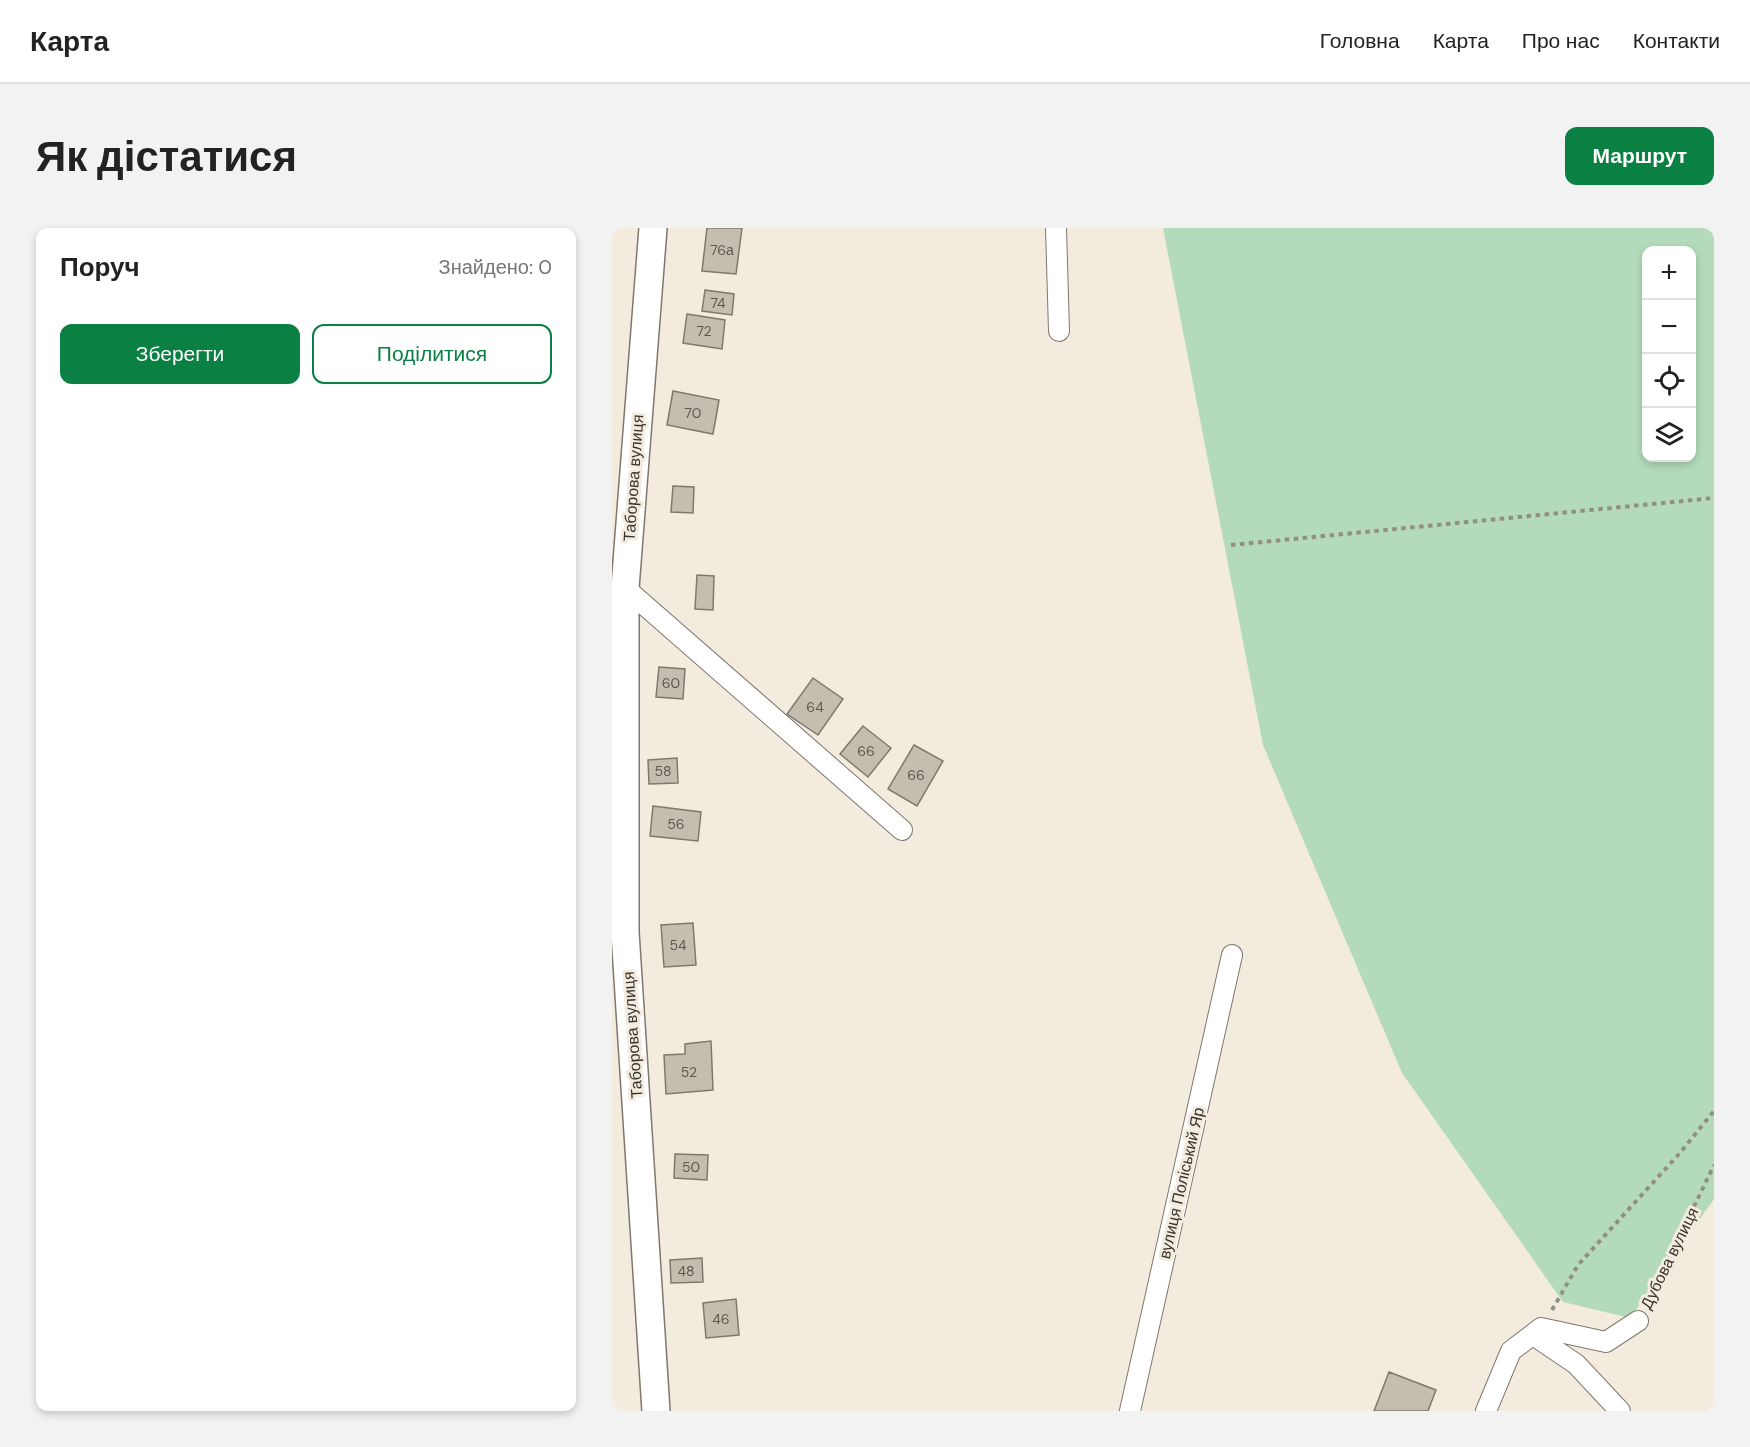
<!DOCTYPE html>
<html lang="uk">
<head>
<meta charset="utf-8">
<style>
	body { margin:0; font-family:"DM Sans",sans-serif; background:#f2f2f2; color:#222 }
	.controls { position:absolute; right:18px; top:18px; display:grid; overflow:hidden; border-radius:12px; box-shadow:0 3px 9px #0003 }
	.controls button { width:54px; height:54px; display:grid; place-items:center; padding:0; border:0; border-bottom:2px solid #e0e0e0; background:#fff; color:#222; font:30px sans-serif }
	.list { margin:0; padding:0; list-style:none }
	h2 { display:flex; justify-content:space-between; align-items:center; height:78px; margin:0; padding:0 24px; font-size:26px }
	h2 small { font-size:20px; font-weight:400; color:#767676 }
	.actions { display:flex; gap:12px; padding:18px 24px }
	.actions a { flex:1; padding:14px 0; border:2px solid #0b8043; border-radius:12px; text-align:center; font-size:21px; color:#0b8043 }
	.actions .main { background:#0b8043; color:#fff }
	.icon { flex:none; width:33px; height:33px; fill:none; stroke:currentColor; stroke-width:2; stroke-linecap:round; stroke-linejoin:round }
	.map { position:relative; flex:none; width:1102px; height:1183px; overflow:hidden; border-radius:12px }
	header { display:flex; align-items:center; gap:36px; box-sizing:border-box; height:84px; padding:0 30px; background:#fff; border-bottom:2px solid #e0e0e0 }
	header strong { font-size:28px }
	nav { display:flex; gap:33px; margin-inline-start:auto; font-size:21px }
	.intro { display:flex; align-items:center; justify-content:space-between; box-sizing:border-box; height:144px; padding:0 36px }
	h1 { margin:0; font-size:42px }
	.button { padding:15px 27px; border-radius:12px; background:#0b8043; color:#fff; font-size:21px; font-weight:700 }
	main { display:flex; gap:36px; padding:0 36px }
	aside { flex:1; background:#fff; border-radius:12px; box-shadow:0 3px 9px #0003 }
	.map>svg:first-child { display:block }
	.green { fill:#b3dbbb; fill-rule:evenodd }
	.building { fill:#c6bdb1; stroke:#81786d; stroke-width:1.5 }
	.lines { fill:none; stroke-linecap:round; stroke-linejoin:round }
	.street-casing { stroke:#80776d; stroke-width:22 }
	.secondary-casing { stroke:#80776d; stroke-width:30 }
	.path { stroke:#938e85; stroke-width:4; stroke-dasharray:4.5 4.5; stroke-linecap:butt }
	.street { stroke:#fff; stroke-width:20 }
	.secondary { stroke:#fff; stroke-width:27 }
	.labels { text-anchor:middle; stroke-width:6; stroke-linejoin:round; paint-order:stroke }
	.number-label { font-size:14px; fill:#5c5750 }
	.street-label { font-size:16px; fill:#383530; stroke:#f4ebdf }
</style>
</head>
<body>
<header>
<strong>Карта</strong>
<nav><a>Головна</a><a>Карта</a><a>Про нас</a><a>Контакти</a></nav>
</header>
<div class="intro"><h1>Як дістатися</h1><a class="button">Маршрут</a></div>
<main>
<aside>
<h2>Поруч<small>Знайдено: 0</small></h2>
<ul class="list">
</ul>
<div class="actions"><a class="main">Зберегти</a><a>Поділитися</a></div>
</aside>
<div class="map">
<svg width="1102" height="1183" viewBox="0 0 1102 1183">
	<rect width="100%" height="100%" fill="#f4ebdf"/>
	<path class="green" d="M551 0H1102V971L1018 1090 951 1074 790 845 651 517ZM1034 22H1080V230H1034Z"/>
	<path class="building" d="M95 0H130L124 46 90 43Z
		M93 62 122 66 120 87 90 83Z
		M75 86 113 92 110 121 71 115Z
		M61 163 107 172 101 206 55 197Z
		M61 258 82 259 81 285 59 284Z
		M85 347 102 348 101 382 83 381Z
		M47 439 73 441 71 471 44 469Z
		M201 450 231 471 206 507 175 486Z
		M251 498 279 520 256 549 228 526Z
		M302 517 331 533 305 578 276 561Z
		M65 530 66 555 37 556 36 532Z
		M41 578 89 584 86 613 38 608Z
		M81 695 84 737 52 739 49 697Z
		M99 813 101 862 54 866 52 827 73 826V816Z
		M63 926 96 927 95 952 62 950Z
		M90 1030 91 1054 59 1055 58 1032Z
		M124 1071 127 1107 94 1110 91 1075Z
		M777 1144 824 1162 816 1183H762Z"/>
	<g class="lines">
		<g class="street-casing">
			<path id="street" d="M444 0 447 103
				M13 360 290 602
				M921 1107 964 1136 1008 1183
				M518 1183 620 727
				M874 1183 899 1123 929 1100 994 1114 1026 1093"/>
		</g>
		<g class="secondary-casing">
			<path id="secondary" d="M41 0 13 360V704L44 1183"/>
		</g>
		<path class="path" d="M619 317 1102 270
			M1035 1076 1102 937
			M940 1082 966 1037 1067 926 1102 883"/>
		<use href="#street" class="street"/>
		<use href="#secondary" class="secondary"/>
	</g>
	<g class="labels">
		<g class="number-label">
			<text x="110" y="27">76а</text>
			<text x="106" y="80">74</text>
			<text x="92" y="108">72</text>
			<text x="81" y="190">70</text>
			<text x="59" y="460">60</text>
			<text x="203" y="484">64</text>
			<text x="254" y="528">66</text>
			<text x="51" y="548">58</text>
			<text x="304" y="552">66</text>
			<text x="64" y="601">56</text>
			<text x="66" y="722">54</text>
			<text x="77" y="849">52</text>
			<text x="79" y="944">50</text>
			<text x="74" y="1048">48</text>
			<text x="109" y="1096">46</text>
		</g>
		<g class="street-label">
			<text transform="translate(21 250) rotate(-86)" y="6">Таборова вулиця</text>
			<text transform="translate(20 807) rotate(-94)" y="6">Таборова вулиця</text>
			<text transform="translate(569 955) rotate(-77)" y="6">вулиця Поліський Яр</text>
			<text transform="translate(1057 1030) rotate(-64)" y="6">Дубова вулиця</text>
		</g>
	</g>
</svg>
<div class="controls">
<button>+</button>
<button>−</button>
<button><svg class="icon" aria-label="locate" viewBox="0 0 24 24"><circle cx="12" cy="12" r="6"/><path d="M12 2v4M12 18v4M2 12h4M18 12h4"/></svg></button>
<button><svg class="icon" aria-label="layers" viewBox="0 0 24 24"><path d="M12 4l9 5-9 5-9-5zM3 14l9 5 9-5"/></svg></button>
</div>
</div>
</main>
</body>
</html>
